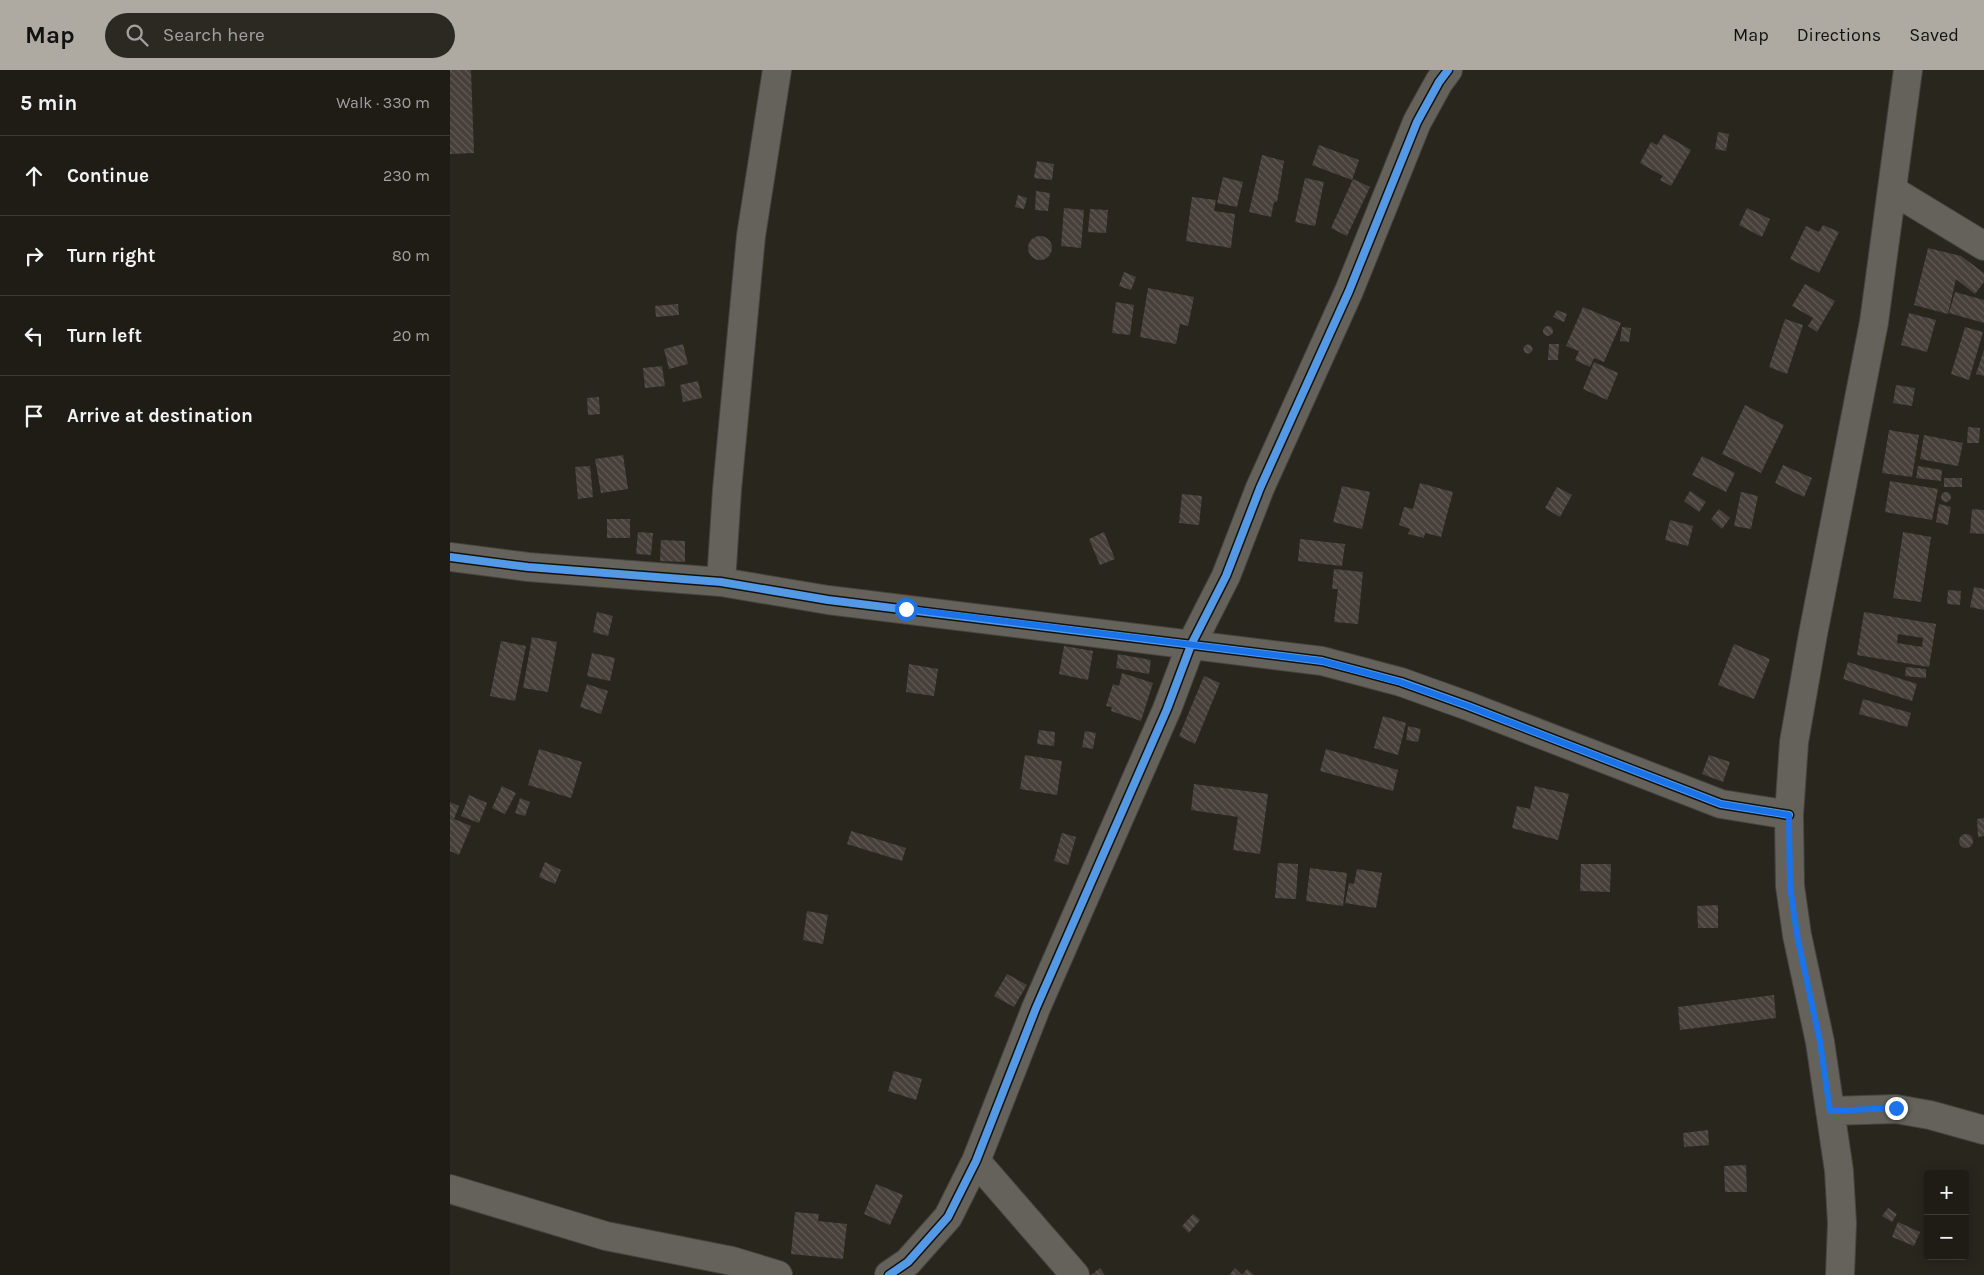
<!DOCTYPE html>
<html lang="en">
<head>
<meta charset="utf-8">
<style>
	body { margin:0; font-family:Karla,sans-serif; background:#2c2923; color:#f1f3f6 }
	.controls { position:absolute; right:15px; bottom:15px; display:grid; overflow:hidden; border-radius:5px; box-shadow:0 2px 12px #0003 }
	.controls button { width:45px; height:45px; display:grid; place-items:center; padding:0; border:0; border-bottom:1px solid #3c3a35; background:#1f1c16; color:#f1f3f6; font:25px sans-serif }
	.stop { position:absolute; width:15px; height:15px; margin:-11px; border:4px solid #1a73e8; border-radius:50%; background:#fff }
	.stop.end { background:#1a73e8; border-color:#fff; box-shadow:0 1px 5px #0008 }
	.list { margin:0; padding:0; list-style:none }
	h2 { display:flex; justify-content:space-between; align-items:center; height:65px; margin:0; padding:0 20px; font-size:21px }
	h2 small { font-size:16px; font-weight:400; color:#a1a1a1 }
	.list li { display:grid; grid-template-columns:32px 1fr auto; gap:15px; align-items:center; box-sizing:border-box; height:80px; padding:0 20px; border-top:1px solid #3c3a35 }
	.list b { display:block; font-size:19px; white-space:nowrap }
	.list em { font-size:16px; font-style:normal; color:#a1a1a1 }
	.icon { flex:none; width:28px; height:28px; fill:none; stroke:currentColor; stroke-width:2; stroke-linecap:round; stroke-linejoin:round }
	.map { position:relative; flex:none; width:1534px; height:1205px; overflow:hidden }
	header { display:flex; align-items:center; gap:30px; box-sizing:border-box; height:70px; padding:0 25px; background:#aeaaa1; color:#111 }
	header strong { font-size:24px }
	nav { display:flex; gap:28px; margin-inline-start:auto; font-size:18px }
	.search { width:350px; height:45px; background:#2c2923; display:flex; align-items:center; gap:12px; box-sizing:border-box; padding:0 18px; border-radius:28px; color:#a1a1a1; font-size:19px }
	main { display:flex }
	aside { flex:1; background:#1f1c16 }
	.map>svg:first-child { display:block }
	.building { fill:url(#building-back-hatch); fill-rule:evenodd }
	.lines { fill:none; stroke-linecap:round; stroke-linejoin:round }
	.minor-casing { stroke:#47443e; stroke-width:30 }
	.minor { stroke:#64625b; stroke-width:28 }
	.cycleway-casing { stroke:#13110b; stroke-width:11 }
	.cycleway { stroke:#5399e6; stroke-width:8 }
	.route { stroke:#1a73e8; stroke-width:6 }
</style>
</head>
<body>
<header>
<strong>Map</strong>
<div class="search"><svg class="icon" aria-label="search" viewBox="0 0 24 24"><circle cx="10" cy="10" r="6"/><path d="M15 15l6 6"/></svg>Search here</div>
<nav><a>Map</a><a>Directions</a><a>Saved</a></nav>
</header>
<main>
<aside>
<h2>5 min<small>Walk · 330 m</small></h2>
<ul class="list">
<li><svg class="icon" aria-label="ahead" viewBox="0 0 24 24"><path d="M12 20V5M6 11l6-6 6 6"/></svg><div><b>Continue</b></div><em>230 m</em></li>
<li><svg class="icon" aria-label="right" viewBox="0 0 24 24"><path d="M7 20v-9h11M14 6l5 5-5 5"/></svg><div><b>Turn right</b></div><em>80 m</em></li>
<li><svg class="icon" aria-label="left" viewBox="0 0 24 24"><path d="M17 20v-9H6M10 6l-5 5 5 5"/></svg><div><b>Turn left</b></div><em>20 m</em></li>
<li><svg class="icon" aria-label="arrive" viewBox="0 0 24 24"><path d="M6 21V4h12l-3 4 3 4H6"/></svg><div><b>Arrive at destination</b></div></li>
</ul>
</aside>
<div class="map">
<svg width="1534" height="1205" viewBox="0 0 1534 1205">
	<defs>
		<pattern id="building-back-hatch" width="6" height="6" patternUnits="userSpaceOnUse" patternTransform="scale(1.25)"><rect width="6" height="6" fill="#463f3a"/><path d="M-1 5l2 2M0 0l6 6M5-1l2 2" fill="none" stroke="#615b56"/></pattern>
	</defs>
	<rect width="100%" height="100%" fill="#29261e"/>
	<path class="building" d="M0 0H21L24 83 0 84Z
		M1268 62 1279 64 1276 81 1265 79Z
		M1214 64 1241 80 1221 116 1210 110 1213 106 1190 93 1201 72 1207 75Z
		M869 75 909 90 902 110 862 95Z
		M812 85 834 91 827 132H824L821 147 799 142Z
		M587 91 604 94 602 110 584 108Z
		M773 107 793 112 787 137 767 133Z
		M855 108 874 112 865 156 845 152Z
		M903 109 920 117 897 166 881 158Z
		M586 121 600 123 598 141 585 140Z
		M568 125 577 128 574 139 565 137Z
		M742 127 766 130 764 141 785 144 781 178 736 171Z
		M614 138 634 140 631 178 611 176Z
		M1297 138 1320 149 1312 167 1289 155Z
		M640 139 658 140 656 163 638 162Z
		M1373 155 1389 162 1369 203 1340 189 1356 156 1369 162Z
		M578 178a12 12 0 1 1 24 0a12 12 0 1 1-24 0Z
		M1478 178 1511 186 1534 203V212L1525 224 1506 209 1498 244 1464 235Z
		M674 202 686 207 681 220 669 216Z
		M1355 214 1385 231 1367 262 1358 256 1363 248 1342 236Z
		M698 218 744 227 738 256 730 254 726 274 690 267Z
		M1505 222 1534 230V253L1499 243Z
		M666 232 684 235 680 265 662 263Z
		M228 234 229 245 206 247 205 236Z
		M1133 237 1171 253 1154 292 1144 288 1140 297 1125 290 1129 281 1116 276Z
		M1107 240 1117 244 1114 252 1103 247Z
		M1459 243 1486 250 1477 282 1451 275Z
		M1335 249 1353 255 1337 304 1319 297Z
		M1093 261a5 5 0 1 1 10 0a5 5 0 1 1-10 0Z
		M1172 257 1181 258 1179 272 1170 271Z
		M1515 257 1533 262 1519 310 1501 304Z
		M233 274 238 294 219 299 214 279Z
		M1099 274H1109L1108 290H1098Z
		M1073.5 279a4.5 4.5 0 1 1 9 0a4.5 4.5 0 1 1-9 0Z
		M1534 280V306L1526 304Z
		M1144 292 1168 303 1157 330 1133 319Z
		M212 296 215 316 195 318 193 298Z
		M248 311 252 328 233 332 230 315Z
		M1446 315 1465 318 1462 336 1443 333Z
		M149 327 150 344 138 345 137 328Z
		M1295 335 1334 355 1311 403 1272 384Z
		M1518 357 1530 358 1529 373H1517Z
		M1439 360 1469 365 1462 407 1432 403Z
		M1474 365 1513 373 1508 396 1470 389Z
		M173 385 178 419 151 423 145 389Z
		M1252 386 1285 403 1276 422 1242 405Z
		M1333 395 1362 408 1354 427 1325 413Z
		M140 396 143 427 128 429 125 397Z
		M1468 396 1492 400 1491 411 1466 408Z
		M1494 408H1512V417H1494Z
		M1440 411 1488 419 1482 450 1435 442Z
		M970 413 1003 422 991 467 975 463 974 468 958 464 960 459 949 455 954 437 963 439Z
		M892 416 920 422 912 459 883 452Z
		M1107 417 1122 425 1110 447 1095 438Z
		M1240 421 1256 432 1249 442 1234 431Z
		M1491 427a5 5 0 1 1 10 0a5 5 0 1 1-10 0Z
		M1291 422 1308 426 1301 459 1284 456Z
		M732 424 752 426 749 455 729 453Z
		M1489 434 1501 437 1498 455 1486 452Z
		M1269 439 1280 448 1272 459 1261 449Z
		M1522 439 1534 440V464L1520 463Z
		M157 449H180V468H157Z
		M1220 450 1243 456 1238 476 1215 470Z
		M188 462 203 463 201 485 186 484Z
		M654 462 665 489 650 495 639 469Z
		M1453 462 1481 467 1471 532 1443 528Z
		M850 469 895 474 892 496 848 491Z
		M211 470 235 471V492L210 491Z
		M884 499 913 502 908 554 884 552 888 519H882Z
		M1524 517 1534 519V540L1520 537Z
		M1498 520 1511 521 1510 535 1497 534Z
		M147 542 163 546 158 566 143 562Z
		M1414 542 1486 554 1479 597 1407 585ZM1448 564 1473 568 1472 577 1447 573Z
		M82 567 107 572 98 622 73 618Z
		M51 571 76 576 65 631 40 626Z
		M1284 574 1320 589 1304 629 1268 615Z
		M614 576 643 581 638 610 609 604Z
		M142 583 165 588 160 611 137 606Z
		M668 584 701 590 699 604 666 598Z
		M1398 592 1467 614 1462 631 1393 609Z
		M459 594 488 599 484 626 456 622Z
		M1456 597 1476 599V608L1455 606Z
		M672 603 703 613 691 651 661 641 662 637 656 636 663 614 669 616Z
		M754 606 770 613 745 674 729 666Z
		M137 614 158 621 151 644 130 637Z
		M1413 629 1461 643 1457 657 1409 644Z
		M933 646 956 653 948 685 924 678Z
		M958 656 971 659 968 672 956 670Z
		M589 660 605 662 604 676 587 674Z
		M635 661 646 663 643 679 632 677Z
		M89 679 132 692 121 728 78 715Z
		M876 679 948 700 943 721 870 701Z
		M575 685 612 691 607 725 570 719Z
		M1259 685 1280 692 1273 712 1252 704Z
		M744 714 818 724 810 784 783 780 788 747 741 740Z
		M52 716 66 723 55 744 42 738Z
		M1085 716 1119 724 1108 770 1062 758 1067 736 1080 739Z
		M19 725 37 733 29 753 11 746Z
		M70 728 80 732 75 746 65 743Z
		M0 732 9 736 4 749 21 756 9 785 0 781Z
		M1534 748V766L1528 767 1527 749Z
		M401 761 456 778 452 791 397 774Z
		M612 763 626 767 618 795 604 791Z
		M1509 771a7 7 0 1 1 14 0a7 7 0 1 1-14 0Z
		M95 792 111 800 105 814 89 807Z
		M828 793 848 794 846 829 825 828Z
		M1131 794H1161L1160 822 1130 821Z
		M860 798 897 803 893 836 856 831Z
		M907 799 932 803 926 838 895 833 899 813 904 814Z
		M1268 835V858H1248L1247 836Z
		M357 841 378 845 373 874 353 870Z
		M557 904 577 915 564 937 544 926Z
		M1324 925 1326 948 1230 960 1228 937Z
		M444 1001 472 1009 466 1030 438 1021Z
		M1258 1060 1259 1075 1234 1077 1233 1063Z
		M1296 1095 1297 1122H1275L1274 1096Z
		M426 1114 453 1125 440 1155 414 1144Z
		M1438 1138 1447 1144 1442 1152 1432 1146Z
		M345 1142 369 1144 368 1151 397 1154 393 1189 341 1184Z
		M743 1144 750 1150 739 1163 732 1156Z
		M1448 1152 1470 1162 1464 1176 1442 1167Z
		M650 1198 655 1205H641Z
		M785 1198 792 1205 797 1199 804 1205H779Z"/>
	<g class="lines">
		<g class="minor-casing">
			<path id="minor" d="M1442 120 1534 176
				M0 487 78 497 271 512 378 530 872 591 951 612 1018 636 1271 734 1339 745
				M271 512 277 420 301 166 327 0
				M1380 1041 1446 1039 1480 1045 1534 1060
				M526 1091 625 1205
				M0 1119 156 1166 282 1191 328 1205
				M439 1205 458 1192 498 1147 526 1091 586 938 717 639 741 575 776 506 810 418 899 221 967 52 989 12 998 0
				M1390 1205 1392 1153 1389 1101 1370 972 1347 865 1340 816 1339 745 1344 672 1363 564 1424 252 1458 0"/>
		</g>
		<use href="#minor" class="minor"/>
		<g class="cycleway-casing">
			<path id="cycleway" d="M0 487 78 497 271 512 378 530 872 591 951 612 1018 636 1271 734 1339 745
				M439 1205 458 1192 498 1147 526 1091 586 938 717 639 741 575 776 506 810 418 899 221 967 52 989 12 998 0"/>
		</g>
		<use href="#cycleway" class="cycleway"/>
	</g>
	<g class="lines">
		<path class="route" d="M456 539 872 591 950 612 1018 636 1271 734 1339 745 1340 816 1347 865 1370 972 1380 1041 1446 1038"/>
	</g>
</svg>
<div class="controls">
<button>+</button>
<button>−</button>
</div>
<div class="stop" style="left:456px;top:539px"></div>
<div class="stop end" style="left:1446px;top:1038px"></div>
</div>
</main>
</body>
</html>
